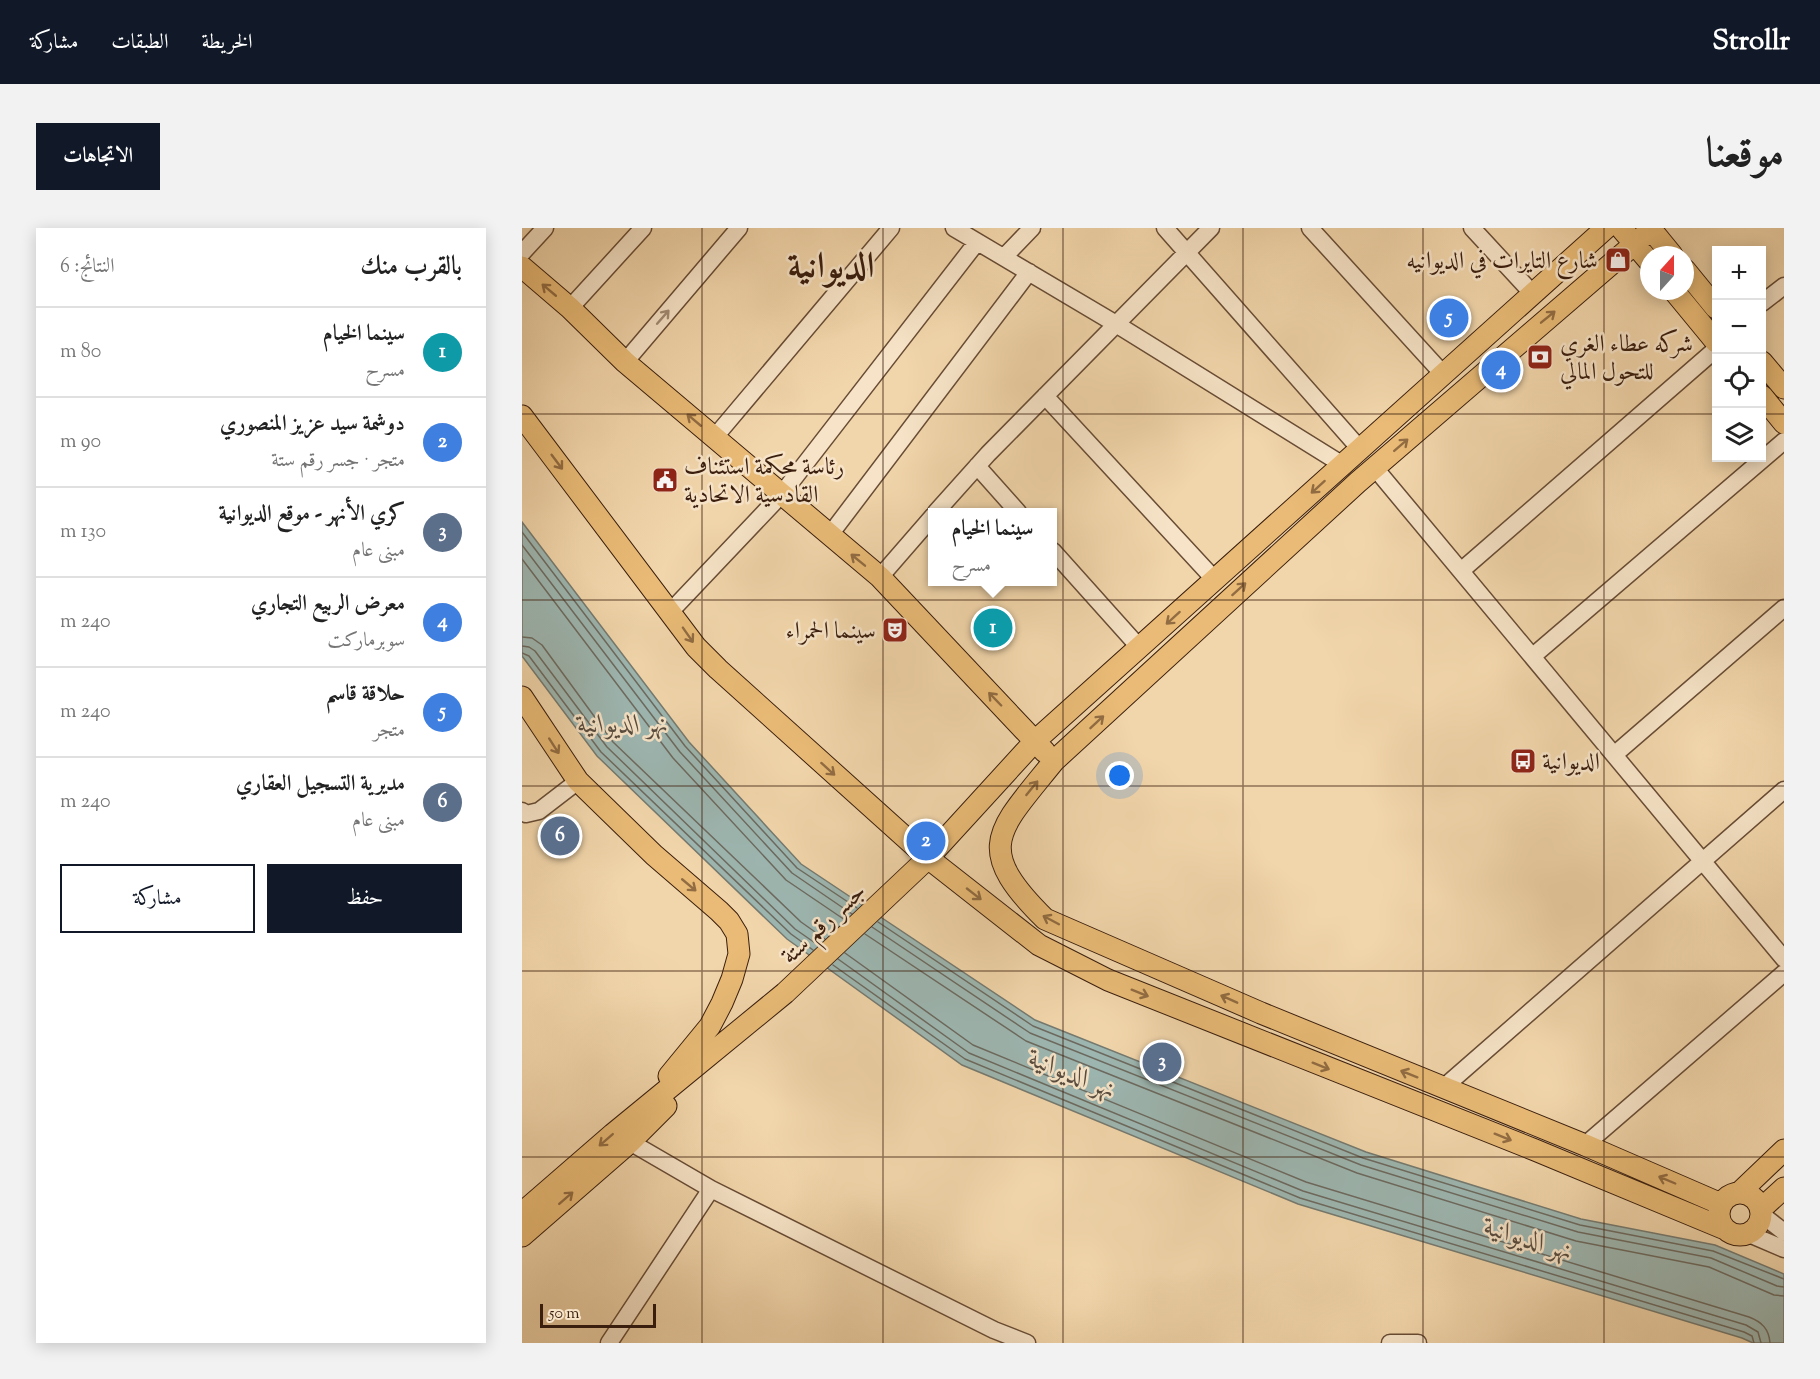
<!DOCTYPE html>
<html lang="ar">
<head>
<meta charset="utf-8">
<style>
	body { margin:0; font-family:"Sorts Mill Goudy",Amiri,serif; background:#f2f2f2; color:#222; direction:rtl }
	.controls { position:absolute; right:18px; top:18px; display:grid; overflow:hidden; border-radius:0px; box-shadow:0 3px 15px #0003 }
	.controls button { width:54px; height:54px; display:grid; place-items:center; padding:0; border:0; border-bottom:2px solid #e0e0e0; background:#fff; color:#222; font:30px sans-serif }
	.compass { position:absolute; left:1118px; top:18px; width:54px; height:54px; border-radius:50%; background:#fff; box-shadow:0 3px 15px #0003; rotate:21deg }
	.scale { position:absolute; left:18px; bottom:15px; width:116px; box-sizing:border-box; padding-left:6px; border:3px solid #3a1e0e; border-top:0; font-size:16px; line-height:21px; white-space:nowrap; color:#3a1e0e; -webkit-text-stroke:4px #f7e4c8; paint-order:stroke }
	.you { position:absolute; left:598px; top:548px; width:21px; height:21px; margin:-15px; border:4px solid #fff; border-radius:50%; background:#1a73e8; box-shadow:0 0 0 9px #1a73e833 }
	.badge { display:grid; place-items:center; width:39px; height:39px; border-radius:50%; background:#111827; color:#fff; font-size:20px; font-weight:700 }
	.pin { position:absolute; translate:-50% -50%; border:3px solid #fff; box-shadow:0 2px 6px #0006 }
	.popup { position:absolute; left:406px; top:280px; width:129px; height:78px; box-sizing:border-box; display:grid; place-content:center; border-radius:0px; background:#fff; filter:drop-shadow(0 2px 4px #0005); font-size:20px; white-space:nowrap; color:#767676 }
	.popup b { font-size:22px; color:#222 }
	.popup::after { content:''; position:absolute; left:50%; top:100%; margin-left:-12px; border:12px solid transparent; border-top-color:#fff }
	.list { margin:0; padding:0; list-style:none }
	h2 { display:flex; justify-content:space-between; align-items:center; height:78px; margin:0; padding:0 24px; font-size:26px }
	h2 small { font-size:20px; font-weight:400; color:#767676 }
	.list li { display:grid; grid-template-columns:39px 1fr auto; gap:18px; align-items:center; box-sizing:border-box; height:90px; padding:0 24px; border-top:2px solid #e0e0e0 }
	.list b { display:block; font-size:22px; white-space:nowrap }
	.list p { margin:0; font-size:20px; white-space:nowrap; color:#767676 }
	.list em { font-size:20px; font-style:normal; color:#767676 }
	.actions { display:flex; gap:12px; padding:18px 24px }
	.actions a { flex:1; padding:14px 0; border:2px solid #111827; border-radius:0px; text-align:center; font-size:21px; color:#111827 }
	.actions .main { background:#111827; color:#fff }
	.icon { flex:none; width:33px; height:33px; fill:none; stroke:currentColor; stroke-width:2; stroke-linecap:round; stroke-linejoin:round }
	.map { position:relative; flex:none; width:1262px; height:1115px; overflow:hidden; direction:ltr; border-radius:0px }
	header { display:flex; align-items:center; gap:36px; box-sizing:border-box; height:84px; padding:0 30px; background:#111827; color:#fff }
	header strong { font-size:28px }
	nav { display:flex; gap:33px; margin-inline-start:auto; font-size:21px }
	.intro { display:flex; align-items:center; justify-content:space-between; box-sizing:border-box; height:144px; padding:0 36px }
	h1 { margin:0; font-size:42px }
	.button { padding:15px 27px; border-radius:0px; background:#111827; color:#fff; font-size:21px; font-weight:700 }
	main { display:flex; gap:36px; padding:0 36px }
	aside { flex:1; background:#fff; border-radius:0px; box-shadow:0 3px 15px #0003 }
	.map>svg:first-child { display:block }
	.water { fill:#9db7b2; stroke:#757a70; stroke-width:1.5 }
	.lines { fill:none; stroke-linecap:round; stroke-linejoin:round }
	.shore { stroke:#6c6a60; stroke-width:1.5 }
	.minor-casing { stroke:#684c35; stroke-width:19 }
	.major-casing { stroke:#3a1e0e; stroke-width:23 }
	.minor { stroke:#f7e4c8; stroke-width:16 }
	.major { stroke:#e9bb76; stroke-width:21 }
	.oneway { stroke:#926c42 }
	.oneway2 { stroke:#a28b74 }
	.grid { fill:none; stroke:#3a1e0e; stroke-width:1.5; stroke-opacity:0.55 }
	.labels { text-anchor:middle; stroke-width:5; stroke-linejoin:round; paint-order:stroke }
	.poi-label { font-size:24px; fill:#3a1e0e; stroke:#f7e4c8; text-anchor:start }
	.street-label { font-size:24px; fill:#3a1e0e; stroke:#f7e4c8 }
	.water-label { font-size:26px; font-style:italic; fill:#584c3f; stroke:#f7e4c8 }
	.town-label { font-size:36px; font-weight:bold; fill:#3a1e0e; stroke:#f7e4c8 }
</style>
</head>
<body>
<header>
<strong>Strollr</strong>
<nav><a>الخريطة</a><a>الطبقات</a><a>مشاركة</a></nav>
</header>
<div class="intro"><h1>موقعنا</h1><a class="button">الاتجاهات</a></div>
<main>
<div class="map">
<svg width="1262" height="1115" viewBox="0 0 1262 1115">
	<rect width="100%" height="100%" fill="#f2d6ab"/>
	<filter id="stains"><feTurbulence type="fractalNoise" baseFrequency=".00333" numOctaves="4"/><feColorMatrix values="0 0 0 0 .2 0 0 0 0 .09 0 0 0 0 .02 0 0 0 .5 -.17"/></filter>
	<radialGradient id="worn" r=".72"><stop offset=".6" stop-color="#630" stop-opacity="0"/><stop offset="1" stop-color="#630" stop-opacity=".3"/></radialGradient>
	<path class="water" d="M0 294 167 514 279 636 513 792 844 924 1059 991 1193 1017 1262 1046V1115H1231L1220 1110 776 976 440 837 265 711 75 528 0 428Z"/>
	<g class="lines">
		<path class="shore" d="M0 304 163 518 275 640 335 680
			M0 317 158 524 270 645 330 686
			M0 331 151 530 264 652 323 692
			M0 409 10 410 20 417 91 514 279 694 303 711
			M0 418 7 419 13 423 85 519 273 701 296 717
			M0 425 7 428 79 524 269 706 291 722
			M356 694 511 798 841 930 1058 997 1191 1023 1262 1051
			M350 699 508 805 839 937 1056 1004 1189 1030 1255 1058 1262 1059
			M343 706 504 813 835 945 1054 1013 1187 1039 1252 1067 1262 1068
			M323 725 451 817 784 954 1227 1089C1240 1094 1247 1101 1248 1115
			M316 731 447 825 781 963 1224 1097 1236 1104 1239 1115
			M311 737 443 831 778 970 1222 1104 1230 1108 1232 1115"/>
		<g class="minor-casing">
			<path id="minor" d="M432 0 594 96 821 237
				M643 0 838 221
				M788 0 921 146
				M950 0 1011 66
				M0 25 23 0
				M482 29 510 0
				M1240 75 1262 58
				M48 80 121 0
				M103 134 217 0
				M523 168 693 352
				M192 210 369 0
				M455 238 496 284
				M853 240 1262 731
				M414 284 466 226 689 0
				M307 308 507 44
				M531 323 617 419
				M940 342 1194 121
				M358 349 411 288
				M149 383 259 267 455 14
				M1011 428 1262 213
				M1092 527 1262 380
				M0 583 4 586 17 583 56 553
				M921 860 1262 562
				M108 914 189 961 472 1102 505 1115
				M1063 917 1262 745
				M1239 986 1262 1004
				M1227 1006 1262 1021
				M87 1115 189 961
				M868 1115H896"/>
		</g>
		<g class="major-casing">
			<path id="major" d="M1099 0 1127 33
				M1128 0 1150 27
				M1131 0 836 254 532 533C476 603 450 619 523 691L739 785 1063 917 1199 976
				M0 39 48 80 103 134 358 349 523 524
				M1163 42 1194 80
				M1152 63 1194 114
				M1240 134 1262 160
				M1240 168 1262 195
				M0 188 174 419 196 441 406 630 517 717 586 752 1013 922 1203 1001
				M0 469 56 553 132 627 197 683 207 693 215 706 217 726 210 751 200 775 188 798 147 848
				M1197 986a21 21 0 1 1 42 0a21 21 0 1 1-42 0Z
				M1217 965 1262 922
				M1239 981 1262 960
				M0 985 91 906 263 765 406 630 513 513 1084 0
				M0 1008 108 914 144 878"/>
		</g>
		<use href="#minor" class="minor"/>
		<use href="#major" class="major"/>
	</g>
	<defs><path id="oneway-shaft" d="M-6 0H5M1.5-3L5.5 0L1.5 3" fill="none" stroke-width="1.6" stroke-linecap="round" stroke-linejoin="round" transform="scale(1.5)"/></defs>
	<g class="oneway">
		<use href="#oneway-shaft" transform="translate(27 62) rotate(-140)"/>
		<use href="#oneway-shaft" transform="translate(1026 89) rotate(-39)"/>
		<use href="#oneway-shaft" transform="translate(172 192) rotate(-140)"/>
		<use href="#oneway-shaft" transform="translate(879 217) rotate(-41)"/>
		<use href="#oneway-shaft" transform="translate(35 234) rotate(53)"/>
		<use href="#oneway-shaft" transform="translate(796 259) rotate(138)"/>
		<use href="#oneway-shaft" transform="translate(336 332) rotate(-141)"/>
		<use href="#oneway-shaft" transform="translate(717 361) rotate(-42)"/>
		<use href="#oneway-shaft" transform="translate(651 390) rotate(138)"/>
		<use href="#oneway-shaft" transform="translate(166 407) rotate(55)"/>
		<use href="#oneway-shaft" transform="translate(473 471) rotate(-134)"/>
		<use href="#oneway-shaft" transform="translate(575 494) rotate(-43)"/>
		<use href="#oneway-shaft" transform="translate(32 518) rotate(57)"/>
		<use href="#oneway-shaft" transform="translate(306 541) rotate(42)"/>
		<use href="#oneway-shaft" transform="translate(510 560) rotate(-51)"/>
		<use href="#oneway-shaft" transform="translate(167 657) rotate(40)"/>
		<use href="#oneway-shaft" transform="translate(452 666) rotate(38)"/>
		<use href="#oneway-shaft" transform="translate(529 692) rotate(-152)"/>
		<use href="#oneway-shaft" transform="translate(618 765) rotate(22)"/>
		<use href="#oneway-shaft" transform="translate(707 771) rotate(-156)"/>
		<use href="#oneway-shaft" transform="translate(799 838) rotate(22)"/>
		<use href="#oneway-shaft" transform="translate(887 846) rotate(-158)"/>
		<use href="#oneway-shaft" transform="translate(981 909) rotate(22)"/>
		<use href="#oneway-shaft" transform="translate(84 912) rotate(139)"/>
		<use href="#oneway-shaft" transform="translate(1145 952) rotate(-157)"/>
		<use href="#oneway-shaft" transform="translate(44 970) rotate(-41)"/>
	</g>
	<use class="oneway2" href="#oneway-shaft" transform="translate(141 89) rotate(-49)"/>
	<path class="grid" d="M180 0V1115M361 0V1115M541 0V1115M721 0V1115M901 0V1115M1082 0V1115M0 186H1194M1240 186H1262M0 372H1262M0 558H1262M0 743H1262M0 929H1262"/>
	<defs>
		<g id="shop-square" transform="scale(1.35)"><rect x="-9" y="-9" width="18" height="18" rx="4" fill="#8f2418" stroke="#f7e4c8"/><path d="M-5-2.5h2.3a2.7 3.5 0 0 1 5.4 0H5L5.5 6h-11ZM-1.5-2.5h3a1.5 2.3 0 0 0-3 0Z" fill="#fff"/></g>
		<g id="bank-square" transform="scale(1.35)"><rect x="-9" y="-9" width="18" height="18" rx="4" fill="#8f2418" stroke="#f7e4c8"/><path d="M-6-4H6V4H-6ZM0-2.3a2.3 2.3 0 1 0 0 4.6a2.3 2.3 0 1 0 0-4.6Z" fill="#fff"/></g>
		<g id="civic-square" transform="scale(1.35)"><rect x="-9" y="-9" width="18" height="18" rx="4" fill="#8f2418" stroke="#f7e4c8"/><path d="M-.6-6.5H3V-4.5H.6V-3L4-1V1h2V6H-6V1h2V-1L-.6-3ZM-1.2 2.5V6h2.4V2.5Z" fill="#fff"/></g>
		<g id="theatre-square" transform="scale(1.35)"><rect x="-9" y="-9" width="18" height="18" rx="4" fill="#8f2418" stroke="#f7e4c8"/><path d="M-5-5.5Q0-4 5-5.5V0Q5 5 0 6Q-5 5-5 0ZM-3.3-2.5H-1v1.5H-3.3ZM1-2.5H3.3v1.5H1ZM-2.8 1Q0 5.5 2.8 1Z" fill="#fff"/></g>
		<g id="bus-square" transform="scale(1.35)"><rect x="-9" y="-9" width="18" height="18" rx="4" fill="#8f2418" stroke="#f7e4c8"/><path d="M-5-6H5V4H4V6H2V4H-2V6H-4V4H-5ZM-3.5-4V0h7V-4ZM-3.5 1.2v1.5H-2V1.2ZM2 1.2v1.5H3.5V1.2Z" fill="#fff"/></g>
	</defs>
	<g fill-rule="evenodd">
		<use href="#shop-square" x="1096" y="32"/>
		<use href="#bank-square" x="1018" y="129"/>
		<use href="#civic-square" x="143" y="252"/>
		<use href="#theatre-square" x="373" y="402"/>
		<use href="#bus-square" x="1001" y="533"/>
	</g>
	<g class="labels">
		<g class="poi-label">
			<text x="1076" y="40" text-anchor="end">شارع التايرات في الديوانيه</text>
			<text x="1038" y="123">شركه عطاء الغري<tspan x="1038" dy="28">للتحول المالي</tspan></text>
			<text x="162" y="246">رئاسة محكمة استئناف<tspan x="162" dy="28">القادسية الاتحادية</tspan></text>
			<text x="354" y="410" text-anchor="end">سينما الحمراء</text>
			<text x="1020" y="541">الديوانية</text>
		</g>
		<g class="street-label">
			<text transform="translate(301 695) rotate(-43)" y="8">جسر رقم ستة</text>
		</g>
		<g class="water-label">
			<text x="101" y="504">نهر الديوانية</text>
			<text transform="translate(551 845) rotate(22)" y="9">نهر الديوانية</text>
			<text transform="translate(1007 1010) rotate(17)" y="9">نهر الديوانية</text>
		</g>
		<g class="town-label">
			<text x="309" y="49">الديوانية</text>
		</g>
	</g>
	<rect width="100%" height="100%" filter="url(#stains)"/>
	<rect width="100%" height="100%" fill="url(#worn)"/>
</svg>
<div class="controls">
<button>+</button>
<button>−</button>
<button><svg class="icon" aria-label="locate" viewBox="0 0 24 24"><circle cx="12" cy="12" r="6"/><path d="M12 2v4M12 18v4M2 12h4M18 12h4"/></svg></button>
<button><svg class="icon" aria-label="layers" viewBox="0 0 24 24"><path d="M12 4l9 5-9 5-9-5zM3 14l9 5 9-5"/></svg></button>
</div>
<svg class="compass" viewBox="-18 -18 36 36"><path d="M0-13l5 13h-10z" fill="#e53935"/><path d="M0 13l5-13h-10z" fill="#767676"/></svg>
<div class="scale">50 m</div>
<div class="you"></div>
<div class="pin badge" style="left:471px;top:400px;background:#0f9aa8">1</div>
<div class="popup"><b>سينما الخيام</b>مسرح</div>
<div class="pin badge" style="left:404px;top:613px;background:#3f7fe0">2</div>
<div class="pin badge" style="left:640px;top:834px;background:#5c6f8a">3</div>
<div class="pin badge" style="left:979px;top:142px;background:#3f7fe0">4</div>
<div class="pin badge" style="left:927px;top:90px;background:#3f7fe0">5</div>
<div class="pin badge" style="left:38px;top:608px;background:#5c6f8a">6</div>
</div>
<aside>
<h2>بالقرب منك<small>النتائج: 6</small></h2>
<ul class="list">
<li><span class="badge" style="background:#0f9aa8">1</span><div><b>سينما الخيام</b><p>مسرح</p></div><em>80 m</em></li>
<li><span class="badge" style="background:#3f7fe0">2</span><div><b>دوشمة سيد عزيز المنصوري</b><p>متجر · جسر رقم ستة</p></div><em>90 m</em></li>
<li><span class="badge" style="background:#5c6f8a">3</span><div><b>كري الأنهر - موقع الديوانية</b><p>مبنى عام</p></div><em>130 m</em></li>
<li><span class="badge" style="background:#3f7fe0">4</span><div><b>معرض الربيع التجاري</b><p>سوبرماركت</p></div><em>240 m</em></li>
<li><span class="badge" style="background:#3f7fe0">5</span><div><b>حلاقة قاسم</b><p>متجر</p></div><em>240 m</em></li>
<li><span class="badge" style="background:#5c6f8a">6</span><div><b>مديرية التسجيل العقاري</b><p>مبنى عام</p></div><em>240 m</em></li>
</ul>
<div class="actions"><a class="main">حفظ</a><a>مشاركة</a></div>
</aside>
</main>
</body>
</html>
